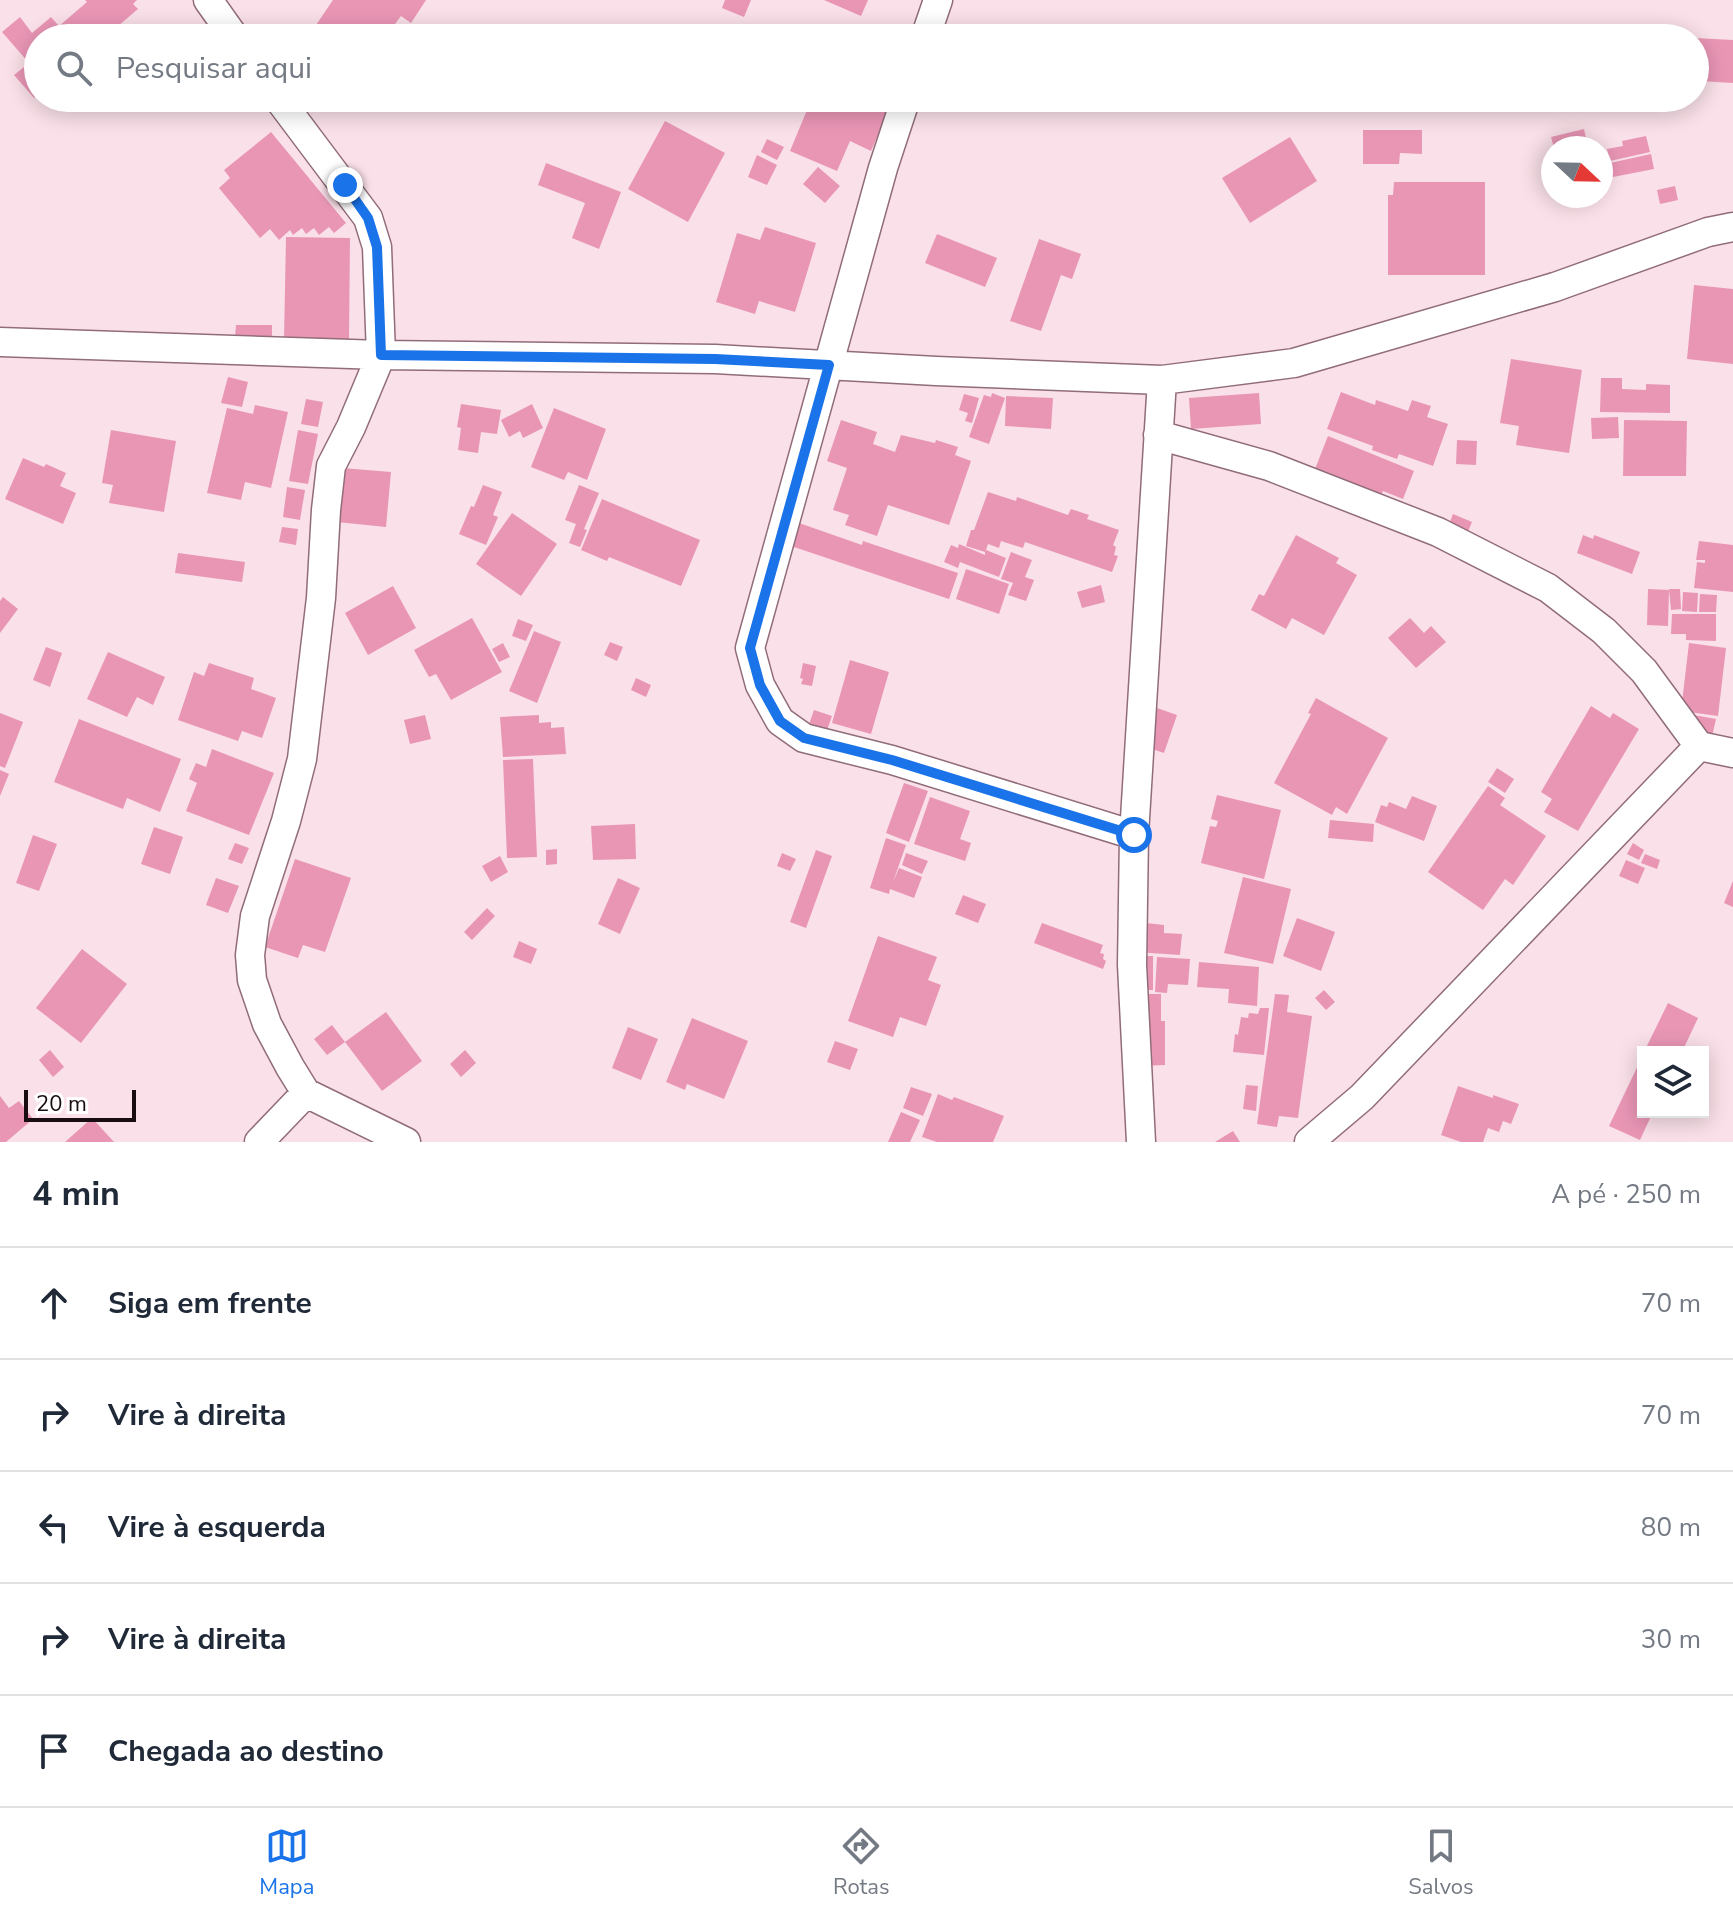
<!DOCTYPE html>
<html lang="pt">
<head>
<meta charset="utf-8">
<style>
	body { margin:0; font-family:"Nunito Sans",sans-serif; background:#f6f6f7; color:#1f2937 }
	.controls { position:absolute; right:24px; bottom:24px; display:grid; overflow:hidden; border-radius:0px; box-shadow:0 4px 20px #0003 }
	.controls button { width:72px; height:72px; display:grid; place-items:center; padding:0; border:0; border-bottom:2px solid #e0e1e3; background:#fff; color:#1f2937; font:40px sans-serif }
	.compass { position:absolute; left:1541px; top:136px; width:72px; height:72px; border-radius:50%; background:#fff; box-shadow:0 4px 20px #0003; rotate:112deg }
	.scale { position:absolute; left:24px; bottom:20px; width:112px; box-sizing:border-box; padding-left:8px; border:4px solid #1a0d12; border-top:0; font-size:22px; line-height:28px; white-space:nowrap; color:#1a0d12; -webkit-text-stroke:6px #fff; paint-order:stroke }
	.stop { position:absolute; width:24px; height:24px; margin:-18px; border:6px solid #1a73e8; border-radius:50%; background:#fff }
	.stop.end { background:#1a73e8; border-color:#fff; box-shadow:0 2px 8px #0008 }
	.list { margin:0; padding:0; list-style:none }
	h2 { display:flex; justify-content:space-between; align-items:center; height:104px; margin:0; padding:0 32px; font-size:34px }
	h2 small { font-size:26px; font-weight:400; color:#747a83 }
	.list li { display:grid; grid-template-columns:52px 1fr auto; gap:24px; align-items:center; box-sizing:border-box; height:112px; padding:0 32px; border-top:2px solid #e0e1e3 }
	.list b { display:block; font-size:30px; white-space:nowrap }
	.list em { font-size:26px; font-style:normal; color:#747a83 }
	.icon { flex:none; width:44px; height:44px; fill:none; stroke:currentColor; stroke-width:2; stroke-linecap:round; stroke-linejoin:round }
	.map { position:relative; flex:none; width:1733px; height:1142px; overflow:hidden }
	.search { position:absolute; background:#fff; box-shadow:0 4px 20px #0003; left:24px; right:24px; top:24px; height:88px; display:flex; align-items:center; gap:20px; box-sizing:border-box; padding:0 28px; border-radius:44px; color:#747a83; font-size:30px }
	.sheet { height:664px; background:#fff }
	nav { display:flex; justify-content:space-around; align-items:center; box-sizing:border-box; height:112px; border-top:2px solid #e0e1e3; background:#fff; font-size:22px; color:#747a83 }
	nav a { display:grid; justify-items:center; gap:4px }
	nav .on { color:#1a73e8 }
	.map>svg:first-child { display:block }
	.building { fill:#e996b5 }
	.lines { fill:none; stroke-linecap:round; stroke-linejoin:round }
	.minor-casing { stroke:#916c79; stroke-width:31 }
	.minor { stroke:#fff; stroke-width:28 }
	.route { stroke:#1a73e8; stroke-width:10 }
</style>
</head>
<body>
<div class="map">
<svg width="1733" height="1142" viewBox="0 0 1733 1142">
	<rect width="100%" height="100%" fill="#fae0e8"/>
	<path class="building" d="M85 0H137L133 4 138 9 104 38H38V95L34 98 14 75 29 63 2 32 20 17 32 33 51 17 59 26 87 2Z
		M333 0H426L411 23 401 16 389 32 398 38H335L316 25Z
		M725 0H751L744 17 722 8Z
		M824 0H868L861 16Z
		M1695 38 1733 40V83L1700 81 1701 60H1695Z
		M812 98H874L891 105 871 151 850 141 837 171 790 151Z
		M665 121 725 153 688 222 628 189Z
		M1584 129 1588 148H1554L1551 137Z
		M1363 130H1422V154L1400 153 1399 164H1363Z
		M271 132 346 223 334 233 329 227 319 235 314 228 306 234 302 228 293 235 290 230 279 240 270 229 260 238 219 188 230 178 224 170Z
		M1646 136 1650 152 1610 161 1607 149 1623 146 1622 141Z
		M1290 137 1317 181 1250 223 1222 178Z
		M767 139 784 147 777 160 761 152Z
		M1651 154 1654 169 1613 177 1610 163Z
		M757 155 777 165 767 185 748 177Z
		M546 163 621 192 599 249 572 238 585 203 538 185Z
		M818 167 840 186 825 203 803 184Z
		M1394 182H1485V275H1388V195H1393Z
		M1675 186 1678 200 1660 204 1657 190Z
		M765 227 816 243 795 312 759 301 755 314 716 302 737 233 760 240Z
		M937 234 997 258 985 287 925 263Z
		M286 237 350 238 349 340H284Z
		M1039 239 1081 254 1072 279 1061 275 1041 331 1010 321Z
		M1694 285 1733 289V364L1687 359Z
		M236 325H272V338H235Z
		M1511 359 1582 370 1569 453 1516 445 1519 426 1500 423Z
		M228 377 248 382 242 407 221 403Z
		M1601 378H1622V389L1646 390V384L1670 385V413L1600 412Z
		M1341 392 1375 405 1376 400 1408 411 1412 400 1431 406 1427 417 1448 424 1433 466 1399 454 1397 459 1372 450 1373 446 1327 429Z
		M992 393 1005 398 989 444 969 437 984 395 991 397Z
		M1259 393 1261 424 1191 429 1189 398Z
		M964 394 979 398 972 423 965 421 968 413 959 410Z
		M1006 396 1053 398 1051 429 1005 426Z
		M306 399 323 402 318 427 301 424Z
		M461 404 501 410 497 434 481 432 478 453 458 450 461 428 457 427Z
		M532 404 543 428 523 438 520 431 509 437 501 420Z
		M255 405 288 412 271 488 245 482 241 500 207 493 227 408 253 414Z
		M554 408 606 429 587 480 568 472 564 480 531 467Z
		M1618 417 1619 438 1592 439 1591 418Z
		M841 420 877 432 873 444 895 452 901 435 935 443 936 440 958 447 955 455 971 461 949 525 888 505 877 536 845 525 849 515 833 510 847 468 827 461Z
		M1624 420 1687 421 1686 476H1623Z
		M111 430 176 441 164 512 109 503 113 485 102 483Z
		M298 430 318 434 308 484 289 481Z
		M1328 436 1414 471 1403 499 1383 491 1381 495 1315 469Z
		M1457 440 1477 441 1476 465 1456 464Z
		M23 458 44 467 46 464 66 473 60 486 76 493 63 524 5 499Z
		M342 468 391 472 386 527 337 522Z
		M483 485 502 492 493 515 498 517 486 545 459 534 471 506 474 507Z
		M579 485 599 493 584 529 587 530 580 547 569 543 576 524 565 520Z
		M287 487 305 490 300 520 283 517Z
		M988 492 1016 501 1017 497 1068 515 1071 509 1089 515 1087 519 1119 530 1113 545 1116 547 1114 555 1118 556 1112 572 1025 542 1023 548 1001 541 999 548 988 544 986 550 1006 558 999 577 960 562 958 568 944 562 951 545 958 548 959 544 985 555V552L966 546 971 530H974Z
		M602 499 700 540 681 586 609 557 607 561 581 550Z
		M512 513 557 544 521 596 476 564Z
		M1453 514 1472 522 1467 534 1448 527Z
		M799 523 862 545 863 541 958 573 949 599 791 546Z
		M282 527 298 529 296 545 279 542Z
		M1296 535 1339 558 1336 563 1357 575 1324 635 1292 618 1286 629 1251 610 1259 594 1264 596Z
		M1583 535 1593 539 1594 535 1640 552 1632 574 1577 553Z
		M1699 541 1733 545V592L1694 588 1697 562 1705 563V560H1696Z
		M1011 552 1032 560 1025 577 1034 580 1026 601 1008 595 1013 583 1001 579Z
		M178 553 245 562 242 582 175 573Z
		M966 569 1009 584 999 614 956 599Z
		M1101 585 1105 602 1082 608 1077 592Z
		M393 586 416 628 368 655 345 613Z
		M1648 589 1669 590 1668 626 1647 625Z
		M1669 589H1680L1681 609 1671 610Z
		M1683 592 1698 593 1697 612 1682 611Z
		M1700 594 1717 595 1716 612H1699Z
		M3 597 18 609 0 633V601Z
		M1672 614H1716V641L1686 640V634H1671Z
		M472 618 502 672 451 700 436 674 429 677 414 650Z
		M1410 618 1424 633 1431 626 1446 642 1416 668 1388 638Z
		M518 619 533 625 526 641 512 636Z
		M534 631 561 642 537 703 509 691Z
		M610 642 623 647 617 661 604 655Z
		M503 643 510 657 499 662 492 649Z
		M1689 643 1726 648 1718 716 1681 711Z
		M46 647 62 653 50 687 33 680Z
		M108 652 165 677 153 705 137 697 127 717 87 699Z
		M850 660 889 672 871 734 832 723Z
		M209 663 254 678 251 689 276 698 262 738 242 731 238 741 178 720 194 672 204 676Z
		M803 663 816 666 812 686 801 684 803 679 800 678Z
		M636 678 651 685 646 697 631 690Z
		M1316 698 1388 738 1347 814 1336 807 1332 815 1274 783 1311 714 1308 713Z
		M1591 706 1610 718 1613 713 1639 729 1578 831 1544 812 1552 799 1541 792Z
		M1157 708 1177 715 1164 753 1143 746Z
		M814 710 832 716 825 736 807 730Z
		M0 713 23 722 5 768 0 766Z
		M1688 714 1716 719 1711 741Z
		M425 715 431 739 410 744 404 720Z
		M539 715V723L551 722V728L564 727 566 754 503 757 500 717Z
		M79 719 181 759 160 812 127 798 123 809 54 782Z
		M212 749 274 773 249 835 186 811 197 783 189 779 196 763 206 767Z
		M533 759 537 857 507 858 503 760Z
		M1497 768 1514 779 1505 793 1488 782Z
		M0 770 9 774 0 796Z
		M904 783 928 791 909 842 886 833Z
		M1488 786 1505 798 1500 805 1546 836 1513 885 1505 879 1483 910 1428 872Z
		M1217 795 1281 810 1264 879 1201 863 1210 826 1216 827 1218 821 1211 819Z
		M1412 796 1437 806 1424 841 1375 822 1381 805 1387 807 1389 802 1406 809Z
		M930 797 970 811 960 839 971 843 965 861 914 844Z
		M1330 820 1374 824 1373 842 1328 838Z
		M635 824 636 859 593 860 591 826Z
		M154 827 183 837 170 874 141 864Z
		M33 835 57 844 39 891 16 883Z
		M886 838 906 845 893 882 899 868 922 877 914 898 890 889 889 894 870 888Z
		M235 843 249 848 242 864 228 859Z
		M1633 843 1644 850 1639 860 1627 854Z
		M557 849V864L546 865V850Z
		M816 850 832 856 806 928 790 922Z
		M782 853 796 859 790 871 777 866Z
		M906 853 928 861 922 874 902 865Z
		M1645 854 1660 860 1657 869 1641 863Z
		M500 856 508 872 491 882 482 866Z
		M295 859 351 878 325 952 303 945 298 958 265 947Z
		M1626 860 1645 868 1638 884 1619 876Z
		M1243 877 1291 889 1273 964 1224 953Z
		M216 878 239 886 228 913 206 905Z
		M618 878 640 888 620 934 598 924Z
		M1733 881V907L1724 903Z
		M963 895 986 904 978 923 955 914Z
		M487 908 495 916 472 940 464 932Z
		M1297 918 1335 932 1321 971 1283 956Z
		M1042 923 1103 945 1100 953 1104 954 1103 959 1106 961 1103 969 1034 943Z
		M1146 923 1164 925V933L1182 934 1180 955 1136 952Z
		M878 936 937 957 928 980 941 985 926 1026 900 1017 893 1037 848 1021Z
		M519 941 537 949 531 964 513 957Z
		M82 949 127 984 81 1043 36 1008Z
		M1137 956H1153V990H1137Z
		M1157 957 1190 959 1188 985 1168 984 1167 993 1155 992Z
		M1199 962 1259 967 1257 1006 1228 1003 1229 989 1197 987Z
		M1324 990 1335 1002 1326 1010 1315 998Z
		M1137 994H1161V1021H1165V1065L1138 1066Z
		M1275 994 1289 995 1287 1012 1312 1016 1298 1118 1279 1116 1277 1127 1257 1124Z
		M1668 1003 1698 1018 1682 1052H1644Z
		M1260 1008H1269L1264 1055 1233 1052 1235 1034 1238 1035 1241 1017 1248 1018 1249 1013 1258 1014Z
		M386 1012 422 1061 382 1091 345 1042Z
		M692 1018 748 1041 724 1099 687 1084 685 1090 666 1082Z
		M332 1025 345 1042 327 1055 314 1039Z
		M628 1027 658 1039 641 1080 612 1068Z
		M835 1041 858 1049 850 1070 827 1062Z
		M50 1050 64 1067 53 1077 39 1060Z
		M465 1050 476 1063 461 1077 450 1064Z
		M1643 1055V1112H1653L1640 1140 1609 1126Z
		M1246 1085 1258 1086 1256 1111 1243 1109Z
		M1458 1086 1493 1098V1095L1519 1104 1511 1124 1503 1121 1499 1132 1488 1128 1483 1142H1461L1441 1135Z
		M911 1087 932 1094 923 1116 903 1108Z
		M938 1094 952 1100 954 1097 1004 1116 993 1142H937L922 1137Z
		M0 1096 9 1108 19 1101 33 1119 6 1142H0Z
		M901 1112 920 1120 910 1142H888Z
		M92 1118 114 1142H65Z
		M1233 1131 1240 1142H1215Z"/>
	<g class="lines">
		<g class="minor-casing">
			<path id="minor" d="M208 0 235 38
				M925 38 938 0
				M278 98 368 218 377 247 381 355 351 427 331 466 326 510 321 598 302 759 286 821 255 916 250 955 252 980 267 1024 290 1067 306 1093 406 1142
				M906 98 883 168 750 648 760 685 780 721 804 738 892 760 1134 835
				M0 342 381 355 715 359 936 371 1162 380 1294 363 1555 287 1708 232 1733 227
				M1158 435 1269 466 1438 532 1548 588 1604 631 1644 671 1699 746 1733 753
				M259 1142 306 1093
				M1141 1142 1132 965 1134 835 1162 380
				M1309 1142 1362 1097 1699 746"/>
		</g>
		<use href="#minor" class="minor"/>
	</g>
	<g class="lines">
		<path class="route" d="M345 185 368 218 377 247 381 355 715 359 829 365 750 648 760 685 780 721 804 738 892 760 1134 835"/>
	</g>
</svg>
<div class="controls">
<button><svg class="icon" aria-label="layers" viewBox="0 0 24 24"><path d="M12 4l9 5-9 5-9-5zM3 14l9 5 9-5"/></svg></button>
</div>
<svg class="compass" viewBox="-18 -18 36 36"><path d="M0-13l5 13h-10z" fill="#e53935"/><path d="M0 13l5-13h-10z" fill="#747a83"/></svg>
<div class="scale">20 m</div>
<div class="stop" style="left:1134px;top:835px"></div>
<div class="stop end" style="left:345px;top:185px"></div>
<div class="search"><svg class="icon" aria-label="search" viewBox="0 0 24 24"><circle cx="10" cy="10" r="6"/><path d="M15 15l6 6"/></svg>Pesquisar aqui</div>
</div>
<section class="sheet">
<h2>4 min<small>A pé · 250 m</small></h2>
<ul class="list">
<li><svg class="icon" aria-label="ahead" viewBox="0 0 24 24"><path d="M12 20V5M6 11l6-6 6 6"/></svg><div><b>Siga em frente</b></div><em>70 m</em></li>
<li><svg class="icon" aria-label="right" viewBox="0 0 24 24"><path d="M7 20v-9h11M14 6l5 5-5 5"/></svg><div><b>Vire à direita</b></div><em>70 m</em></li>
<li><svg class="icon" aria-label="left" viewBox="0 0 24 24"><path d="M17 20v-9H6M10 6l-5 5 5 5"/></svg><div><b>Vire à esquerda</b></div><em>80 m</em></li>
<li><svg class="icon" aria-label="right" viewBox="0 0 24 24"><path d="M7 20v-9h11M14 6l5 5-5 5"/></svg><div><b>Vire à direita</b></div><em>30 m</em></li>
<li><svg class="icon" aria-label="arrive" viewBox="0 0 24 24"><path d="M6 21V4h12l-3 4 3 4H6"/></svg><div><b>Chegada ao destino</b></div></li>
</ul>
</section>
<nav>
<a class="on"><svg class="icon" aria-label="map" viewBox="0 0 24 24"><path d="M3 6l6-2 6 2 6-2v14l-6 2-6-2-6 2zM9 4v14M15 6v14"/></svg>Mapa</a>
<a><svg class="icon" aria-label="directions" viewBox="0 0 24 24"><path d="M12 3l9 9-9 9-9-9zM9 14v-3h6M13 9l2 2-2 2"/></svg>Rotas</a>
<a><svg class="icon" aria-label="saved" viewBox="0 0 24 24"><path d="M7 4h10v16l-5-4-5 4z"/></svg>Salvos</a>
</nav>
</body>
</html>
